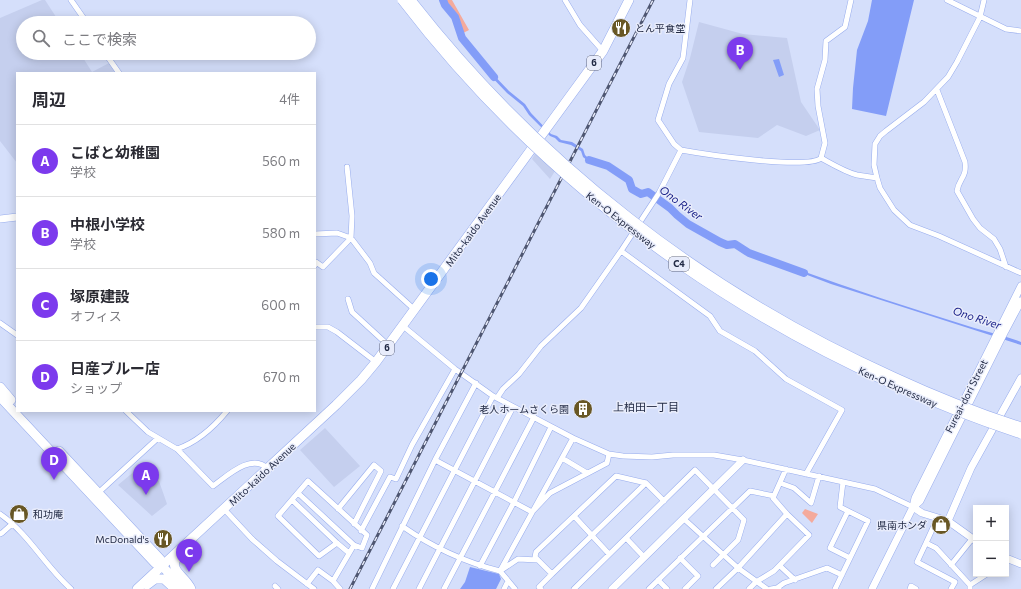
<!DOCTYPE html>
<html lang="ja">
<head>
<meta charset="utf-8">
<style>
	body { margin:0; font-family:Commissioner,"Noto Sans JP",sans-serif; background:#f2f2f3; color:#2b2b33 }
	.controls { position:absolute; right:12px; bottom:12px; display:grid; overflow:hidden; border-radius:0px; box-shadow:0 2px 10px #0003 }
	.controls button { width:36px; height:36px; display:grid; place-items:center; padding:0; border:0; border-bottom:1px solid #e1e1e2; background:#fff; color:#2b2b33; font:20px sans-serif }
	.you { position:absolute; left:431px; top:279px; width:14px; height:14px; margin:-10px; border:3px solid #fff; border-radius:50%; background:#1a73e8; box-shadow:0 0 0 6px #1a73e833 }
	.badge { display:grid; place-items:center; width:26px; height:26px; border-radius:50%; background:#7c3aed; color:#fff; font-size:13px; font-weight:700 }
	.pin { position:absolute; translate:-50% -33px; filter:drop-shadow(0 1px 2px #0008) }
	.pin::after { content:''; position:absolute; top:21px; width:14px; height:12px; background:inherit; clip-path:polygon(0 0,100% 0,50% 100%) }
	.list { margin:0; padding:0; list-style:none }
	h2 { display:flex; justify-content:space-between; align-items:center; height:52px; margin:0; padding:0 16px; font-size:17px }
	h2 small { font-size:13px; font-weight:400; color:#7c7c81 }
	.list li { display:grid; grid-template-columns:26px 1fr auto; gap:12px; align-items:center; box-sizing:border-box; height:72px; padding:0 16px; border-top:1px solid #e1e1e2 }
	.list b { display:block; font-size:15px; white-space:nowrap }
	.list p { margin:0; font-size:13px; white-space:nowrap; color:#7c7c81 }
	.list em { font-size:13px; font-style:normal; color:#7c7c81 }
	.icon { flex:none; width:22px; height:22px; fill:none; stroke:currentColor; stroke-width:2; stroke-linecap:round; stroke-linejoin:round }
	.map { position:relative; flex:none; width:1021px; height:589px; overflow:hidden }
	.search { position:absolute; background:#fff; box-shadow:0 2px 10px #0003; left:16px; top:16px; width:300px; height:44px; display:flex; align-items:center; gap:10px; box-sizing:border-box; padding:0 14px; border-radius:22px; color:#7c7c81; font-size:15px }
	.panel { position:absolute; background:#fff; box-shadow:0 2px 10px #0003; left:16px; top:72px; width:300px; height:340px; border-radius:0px }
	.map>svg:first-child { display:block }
	.built { fill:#c5cfee }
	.green { fill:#f4aa9c }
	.water { fill:#839df8 }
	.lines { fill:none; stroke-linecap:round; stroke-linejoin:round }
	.river { stroke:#839df8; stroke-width:8 }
	.street-casing { stroke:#97aced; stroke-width:6 }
	.secondary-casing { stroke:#97aced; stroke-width:8 }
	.highway-casing { stroke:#97aced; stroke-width:10 }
	.street { stroke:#fff; stroke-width:5 }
	.secondary { stroke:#fff; stroke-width:7 }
	.highway { stroke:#fff; stroke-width:9 }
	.rail-casing { stroke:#4e5671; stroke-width:3 }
	.rail { stroke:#e8ecfb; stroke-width:1.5; stroke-dasharray:4.5; stroke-linecap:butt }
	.highway-bridge-casing { stroke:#97aced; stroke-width:10; stroke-linecap:butt }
	.highway-bridge { stroke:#fff; stroke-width:9 }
	.labels { text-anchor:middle; stroke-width:3; stroke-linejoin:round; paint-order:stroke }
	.shield { fill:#e8ecfb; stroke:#5e657c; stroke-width:1 }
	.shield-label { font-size:9px; font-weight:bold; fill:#232b45 }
	.poi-label { font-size:10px; fill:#232b45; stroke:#e8ecfb; text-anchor:end }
	.street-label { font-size:10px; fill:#232b45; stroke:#e8ecfb }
	.water-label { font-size:11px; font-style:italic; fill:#1c238a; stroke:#e8ecfb }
	.neighbourhood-label { font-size:11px; fill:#232b45; stroke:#e8ecfb }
</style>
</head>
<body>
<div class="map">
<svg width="1021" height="589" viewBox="0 0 1021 589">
	<rect width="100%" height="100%" fill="#d5dffb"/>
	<path class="built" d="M42 0H45L60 23H23V53H80L92 72 111 62 119 73H17V163L0 141V18Z
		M699 22 743 34 787 38 801 102 820 130 806 136 777 125 758 138 699 132 682 82 690 58Z
		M536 152 555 171 550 179 532 159Z
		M325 428 360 466 334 487 300 450Z
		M142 465 159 481 167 504 152 516 118 485Z"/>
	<path class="green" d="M446 0H452L469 30 463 33 456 15Z
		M805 509 818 514 812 523 802 513Z"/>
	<path class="water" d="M872 0H914L886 116 852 109 853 88 857 50 868 21Z
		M779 59 784 75 779 77 773 60Z
		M487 68 509 91 525 104 531 113 551 134 557 136 561 140 572 142 583 149 585 155 589 159 599 162 598 165 588 161 583 157 581 151 571 145 559 142 555 138 550 136 529 115 523 106 507 93 485 70Z
		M794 268C852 289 910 308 968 326 986 332 1004 335 1021 342V345L831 284 794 270Z
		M470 567 499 574 501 579 496 589H460L465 582Z"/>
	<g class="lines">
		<path class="river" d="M443 0 445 5 455 17 462 38 494 77
			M589 160 608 166 629 180 632 189 641 194 648 192 670 208 677 215 688 224 720 242 727 245 735 244 749 253 804 273"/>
		<g class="street-casing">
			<path id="street" d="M71 0 87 23
				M565 0 580 25 603 51
				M690 0 683 58 669 84 658 120 674 144 681 150C703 154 808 170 821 158 832 164 845 172 857 175 864 176 870 177 877 178L880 188 894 210 910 225 939 236 1021 273
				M947 0 1006 29 1021 31
				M105 53 119 73
				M937 90 965 162C967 178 959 178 957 191L973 219 980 228 994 239 1000 249 1006 267
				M821 158 825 143 818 106 817 89 825 60 826 41 845 27 851 0
				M877 178 874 165 875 144 880 136 886 131 924 102 948 77 957 62 980 17 984 0
				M315 234 337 233 351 238 370 263 374 273 415 310
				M621 251 710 316 720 331 755 351 786 379 842 410 806 474
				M315 265 316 262 323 267 351 238 352 216 347 167
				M348 299 352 312 389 346
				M0 323 17 335
				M403 326 455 369 493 396 573 438 609 454 623 456 652 457 673 455H714L743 460 875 489 913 507
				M315 327H328L337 332 376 362
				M497 398 503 389 519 374 541 346 581 308 621 251 659 193 681 150
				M126 411 148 432 177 449 213 486C227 476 252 452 268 469
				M177 449C198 442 213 428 227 411
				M562 458 587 473
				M435 460 532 512 550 493 607 463 609 454
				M780 483 794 488 811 503 819 476
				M298 493 354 545
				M97 494 158 438
				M292 500 337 543 349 553
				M224 509 252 539 277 561 314 589
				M338 509 374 465 381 471 354 524
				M848 511 830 548 850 558
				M0 514C29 534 45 566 71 589
				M574 516 609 554
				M684 519 738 568 767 589
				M937 519 926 543 936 548 970 585V589
				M402 526C432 547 464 562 500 571L518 559 538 560
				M361 531 390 477 396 479 412 445 455 369
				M0 534 2 533 12 524
				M626 538 644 557
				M337 543 319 556 278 516 308 481 367 535 362 548 354 545 333 581 340 589
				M926 543 917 562 955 582 951 589
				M680 558 698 576 685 589
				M951 565 972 539
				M480 566 514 502 551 427
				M780 566 795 580
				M552 574 646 483
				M658 580 667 589
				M307 584 318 570 333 581
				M970 585 987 574
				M275 586 278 589
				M777 588 784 583 827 568 842 575
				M372 589 435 460 476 383
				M393 589 493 396
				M419 589 513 407
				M444 589 534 417
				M504 589 508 581
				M515 589 500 571 573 438
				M541 589 539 587 552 574 535 557 536 552 616 476 646 483 664 501
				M574 589 695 470 744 520 738 540 713 565
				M649 589 750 491 774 496
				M716 589 738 568 787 514 773 498 786 469
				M749 589 756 582 774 571 809 535 787 514
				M771 589 777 588 779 589
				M835 589 868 521 840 507 843 482
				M910 589 911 586 916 589"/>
		</g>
		<g class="secondary-casing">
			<path id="secondary" d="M0 219 17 217
				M913 507 920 501 1005 331 1021 301
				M913 507 922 513 948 521 976 541
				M948 521 971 468 1021 378
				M1006 558 1021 564
				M612 589 743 460
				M872 589 913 507 915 498 1021 286"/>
		</g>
		<g class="highway-casing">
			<path id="highway" d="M0 387 11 400
				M0 397 155 563 161 565 184 589
				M59 451 160 559 161 565
				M182 553C163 568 185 575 191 589
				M147 585 155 579H164L175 589
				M137 589 336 405 361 380 376 362 603 51 629 0"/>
		</g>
		<use href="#street" class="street"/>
		<use href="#secondary" class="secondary"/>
		<use href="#highway" class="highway"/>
		<g class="rail-casing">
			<path id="rail" d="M350 589 653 0"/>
		</g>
		<use href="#rail" class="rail"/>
		<g class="highway-bridge-casing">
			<path id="highway-bridge" d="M402 0C559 205 777 353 1021 434
				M411 0C538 163 706 293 894 377 935 396 978 413 1021 427"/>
		</g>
		<use href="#highway-bridge" class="highway-bridge"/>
	</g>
	<defs>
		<g id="restaurant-disc" transform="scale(1)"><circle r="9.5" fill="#685725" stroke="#e8ecfb"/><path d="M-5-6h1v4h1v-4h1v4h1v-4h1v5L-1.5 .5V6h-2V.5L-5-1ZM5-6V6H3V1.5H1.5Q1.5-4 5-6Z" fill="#fff"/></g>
		<g id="building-disc" transform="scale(1)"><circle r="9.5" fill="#685725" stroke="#e8ecfb"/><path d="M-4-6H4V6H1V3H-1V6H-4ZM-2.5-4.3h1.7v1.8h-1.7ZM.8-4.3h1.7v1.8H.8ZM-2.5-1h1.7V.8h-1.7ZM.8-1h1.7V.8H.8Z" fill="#fff"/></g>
		<g id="shop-disc" transform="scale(1)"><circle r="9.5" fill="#685725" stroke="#e8ecfb"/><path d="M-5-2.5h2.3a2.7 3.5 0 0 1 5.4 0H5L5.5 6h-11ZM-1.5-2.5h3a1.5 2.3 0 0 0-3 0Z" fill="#fff"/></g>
	</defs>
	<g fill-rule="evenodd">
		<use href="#restaurant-disc" x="621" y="28"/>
		<use href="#building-disc" x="583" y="409"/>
		<use href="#shop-disc" x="19" y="514"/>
		<use href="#shop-disc" x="941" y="525"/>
		<use href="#restaurant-disc" x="163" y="539"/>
	</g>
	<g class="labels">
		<g class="shield">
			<rect x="587" y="56" width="14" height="14" rx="3"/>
			<rect x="669" y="257" width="20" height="14" rx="3"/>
			<rect x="380" y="341" width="14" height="14" rx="3"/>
		</g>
		<g class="shield-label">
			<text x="594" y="66">6</text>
			<text x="679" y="267">C4</text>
			<text x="387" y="351">6</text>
		</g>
		<g class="poi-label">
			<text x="635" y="32" text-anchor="start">とん平食堂</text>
			<text x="569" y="413">老人ホームさくら園</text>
			<text x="33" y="518" text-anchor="start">和功庵</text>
			<text x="927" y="529">県南ホンダ</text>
			<text x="149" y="543">McDonald's</text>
		</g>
		<g class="street-label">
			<text transform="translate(621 220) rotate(38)" y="4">Ken-O Expressway</text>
			<text transform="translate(473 230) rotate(-54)" y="4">Mito-kaido Avenue</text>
			<text transform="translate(898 387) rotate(24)" y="4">Ken-O Expressway</text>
			<text transform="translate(966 396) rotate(-63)" y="4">Fureai-dori Street</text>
			<text transform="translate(262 474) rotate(-43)" y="4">Mito-kaido Avenue</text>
		</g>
		<g class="water-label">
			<text transform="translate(681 203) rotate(36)" y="4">Ono River</text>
			<text transform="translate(977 318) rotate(18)" y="4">Ono River</text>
		</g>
		<g class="neighbourhood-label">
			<text x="646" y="411">上柏田一丁目</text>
		</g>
	</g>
</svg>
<div class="controls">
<button>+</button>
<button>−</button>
</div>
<div class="you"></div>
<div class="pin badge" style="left:146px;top:495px">A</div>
<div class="pin badge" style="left:740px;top:70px">B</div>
<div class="pin badge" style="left:189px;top:572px">C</div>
<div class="pin badge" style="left:54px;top:480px">D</div>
<div class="search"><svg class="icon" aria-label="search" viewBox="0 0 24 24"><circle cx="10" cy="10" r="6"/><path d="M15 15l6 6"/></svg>ここで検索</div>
<section class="panel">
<h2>周辺<small>4件</small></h2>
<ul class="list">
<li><span class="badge">A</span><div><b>こばと幼稚園</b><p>学校</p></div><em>560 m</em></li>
<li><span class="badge">B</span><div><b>中根小学校</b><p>学校</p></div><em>580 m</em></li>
<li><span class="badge">C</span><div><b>塚原建設</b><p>オフィス</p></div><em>600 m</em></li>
<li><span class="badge">D</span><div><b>日産ブルー店</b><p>ショップ</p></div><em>670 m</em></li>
</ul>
</section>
</div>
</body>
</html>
